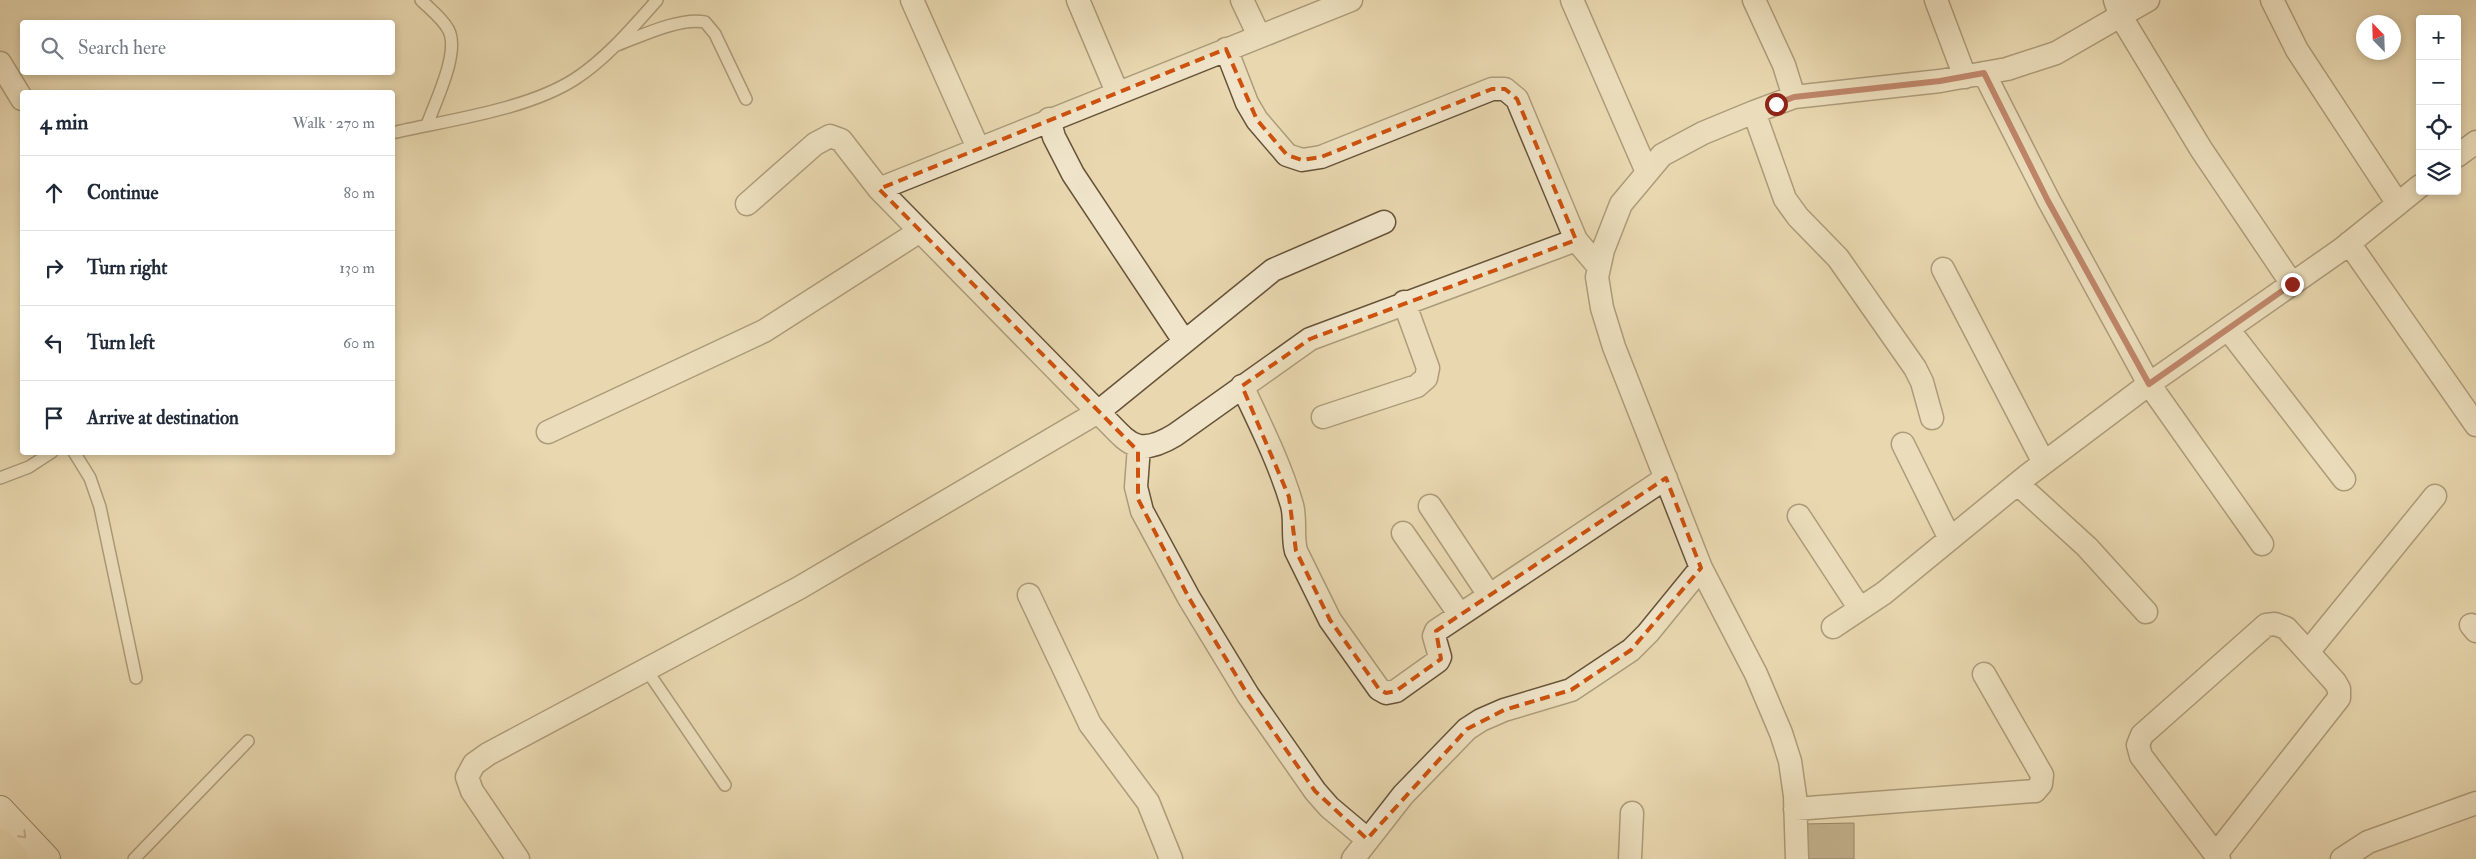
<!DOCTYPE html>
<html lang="en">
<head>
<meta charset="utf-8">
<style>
	body { margin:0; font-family:"IM FELL Double Pica",serif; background:#f6f6f7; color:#1f2937 }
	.controls { position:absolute; right:15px; top:15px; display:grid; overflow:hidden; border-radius:5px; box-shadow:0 2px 8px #0003 }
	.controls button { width:45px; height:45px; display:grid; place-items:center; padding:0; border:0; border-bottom:1px solid #e0e1e3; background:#fff; color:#1f2937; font:25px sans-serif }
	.compass { position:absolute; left:2356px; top:15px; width:45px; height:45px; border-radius:50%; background:#fff; box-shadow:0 2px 8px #0003; rotate:337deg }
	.stop { position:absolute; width:15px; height:15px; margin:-11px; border:4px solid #8f2418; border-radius:50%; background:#fff }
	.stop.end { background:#8f2418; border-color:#fff; box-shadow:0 1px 5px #0008 }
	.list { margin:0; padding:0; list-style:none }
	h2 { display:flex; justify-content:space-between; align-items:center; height:65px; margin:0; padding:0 20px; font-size:21px }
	h2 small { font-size:16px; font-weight:400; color:#747a83 }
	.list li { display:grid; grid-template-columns:32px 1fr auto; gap:15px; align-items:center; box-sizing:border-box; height:75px; padding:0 20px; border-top:1px solid #e0e1e3 }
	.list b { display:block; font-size:19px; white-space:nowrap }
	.list em { font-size:16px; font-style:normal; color:#747a83 }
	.icon { flex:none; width:28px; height:28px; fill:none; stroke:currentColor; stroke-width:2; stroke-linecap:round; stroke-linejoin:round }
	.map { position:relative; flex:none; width:2476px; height:859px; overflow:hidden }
	.search { position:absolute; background:#fff; box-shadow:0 2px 8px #0003; left:20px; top:20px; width:375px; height:55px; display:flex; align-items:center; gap:12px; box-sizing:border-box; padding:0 18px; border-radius:5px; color:#747a83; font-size:19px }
	.panel { position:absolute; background:#fff; box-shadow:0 2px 8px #0003; left:20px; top:90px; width:375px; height:365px; border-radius:5px }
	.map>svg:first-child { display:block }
	.building { fill:#958363; stroke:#3c2711 }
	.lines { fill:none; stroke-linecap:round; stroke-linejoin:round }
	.lane-casing { stroke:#675338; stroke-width:14 }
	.street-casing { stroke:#675338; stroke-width:25 }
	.secondary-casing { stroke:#3c2711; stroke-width:30 }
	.highway-casing { stroke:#3c2711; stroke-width:30 }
	.lane { stroke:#f0e5cb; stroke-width:11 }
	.street { stroke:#f0e5cb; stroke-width:22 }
	.secondary { stroke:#f0e5cb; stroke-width:28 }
	.highway { stroke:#e8d7af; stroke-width:28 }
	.oneway { stroke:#96866e }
	.route { stroke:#8f2418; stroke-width:6 }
	.marked { fill:none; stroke:#ce520d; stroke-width:4; stroke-dasharray:10 6; stroke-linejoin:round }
</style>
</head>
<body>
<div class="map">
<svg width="2476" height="859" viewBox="0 0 2476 859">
	<rect width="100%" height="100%" fill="#e8d7af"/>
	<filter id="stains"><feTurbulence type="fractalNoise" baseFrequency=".004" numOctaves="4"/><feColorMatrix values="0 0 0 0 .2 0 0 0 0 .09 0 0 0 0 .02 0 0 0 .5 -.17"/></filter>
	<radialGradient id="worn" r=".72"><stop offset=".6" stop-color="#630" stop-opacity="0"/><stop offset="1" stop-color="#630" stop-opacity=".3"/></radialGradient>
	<path class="building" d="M1854 823V859H1805L1804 824Z"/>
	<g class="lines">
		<g class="lane-casing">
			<path id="lane" d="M421 0C430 9 442 18 448 29 461 51 435 102 427 125
				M617 45C641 36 680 17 705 22L715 34 746 99
				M392 133C448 120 527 110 575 79 606 59 633 27 657 0
				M74 452 90 478 100 507 136 678
				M0 478 29 467 52 452
				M646 669 725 785
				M134 859 248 741"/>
		</g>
		<g class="street-casing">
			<path id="street" d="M912 0 978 148
				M1078 0 1117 92
				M1242 0 1259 36
				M1572 0 1647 172
				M1754 0 1784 65 1794 97
				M1936 0 1965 77
				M2115 0 2120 15 2201 149 2292 284
				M2272 0 2297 50 2398 204
				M1226 49 1247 103 1257 120 1287 155 1302 160 1321 157 1492 89H1505L1517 99 1576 240 1599 267
				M0 63 22 99
				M1984 73 2049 201 2149 384 2262 544
				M1754 112 1785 199 1798 217 1838 258 1915 368 1922 382 1932 418
				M1049 119 1054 137 1073 174 1184 341
				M2457 156 2476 142
				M879 189 1351 0
				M747 204 815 144 830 136 841 140 879 189 1098 412C1127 440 1134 460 1175 435L1310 339 1576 240
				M2349 243 2476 425
				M1943 269 2044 463
				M2228 329 2344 479
				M1242 386C1260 424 1280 464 1292 505 1296 520 1292 536 1296 551L1330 620 1379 689 1386 693 1396 691 1438 661 1440 657 1434 636 1436 631 1666 478
				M1323 417 1417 386 1426 378 1428 368 1404 302
				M548 432 764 331 920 231
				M1903 444 1950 539
				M1139 447 1136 487 1142 511 1189 598 1248 695 1315 791 1329 807 1367 839
				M2018 484 2087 547 2146 612
				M1430 506 1489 595
				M1799 516 1860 609
				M1403 533 1460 615
				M1029 595 1090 724 1148 802 1171 859
				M2471 625 2476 631
				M1833 627 1884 593 2028 475 2149 384 2342 249 2420 186
				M2308 652 2435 496
				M1795 809 2035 791 2041 784 2042 775 1984 674
				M2216 854 2339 698V689L2335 682 2286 628 2275 624 2266 625 2142 735 2138 745 2141 756 2219 859
				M518 859 472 791 467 777 474 764 488 754 799 588 1098 412 1273 270 1384 222
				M1353 859 1403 795 1467 729 1481 720 1504 710 1571 690 1631 650 1648 633 1701 568
				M1630 859 1632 813
				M1797 859 1795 796 1790 761 1781 733 1756 674 1701 568 1614 347 1602 308 1597 277 1603 250 1621 204 1662 155 1703 133 1754 112 1794 97 1940 81 2007 69 2056 53 2148 0
				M2342 859 2368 842 2476 803"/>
		</g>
		<g class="secondary-casing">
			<path id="secondary" d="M0 810 46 859"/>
		</g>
		<g class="highway-casing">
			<path id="highway" d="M0 843 15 859"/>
		</g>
		<use href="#lane" class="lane"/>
		<use href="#street" class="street"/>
		<use href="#secondary" class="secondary"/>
		<use href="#highway" class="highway"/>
	</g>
	<defs><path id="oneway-chevron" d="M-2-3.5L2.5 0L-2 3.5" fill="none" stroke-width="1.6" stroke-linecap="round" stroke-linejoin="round" transform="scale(1.25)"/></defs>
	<use class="oneway" href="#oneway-chevron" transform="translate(23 835) rotate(46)"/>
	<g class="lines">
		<path class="route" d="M1776 104 1794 97 1940 81 1984 73 2048 201 2149 384 2292 284"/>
	</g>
	<path d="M0 0H2476V859H0ZM1226 49 1257 120 1287 155 1302 160 1321 157 1492 89H1505L1517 99 1576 240 1310 339 1242 386 1289 497 1296 551 1330 620 1379 689 1386 693 1396 691 1441 659 1436 631 1666 478 1701 568 1631 650 1571 690 1504 710 1467 729 1367 839 1315 791 1248 695 1189 598 1138 499V451L879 189Z" fill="#e8d7af" fill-opacity=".55" fill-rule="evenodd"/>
	<path class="marked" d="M1226 49 1257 120 1287 155 1302 160 1321 157 1492 89H1505L1517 99 1576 240 1310 339 1242 386 1289 497 1296 551 1330 620 1379 689 1386 693 1396 691 1441 659 1436 631 1666 478 1701 568 1631 650 1571 690 1504 710 1467 729 1367 839 1315 791 1248 695 1189 598 1138 499V451L879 189Z"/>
	<rect width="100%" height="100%" filter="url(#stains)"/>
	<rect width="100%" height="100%" fill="url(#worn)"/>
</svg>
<div class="controls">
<button>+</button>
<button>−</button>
<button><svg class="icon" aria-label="locate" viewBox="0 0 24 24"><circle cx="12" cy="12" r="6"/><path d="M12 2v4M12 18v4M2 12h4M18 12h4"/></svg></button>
<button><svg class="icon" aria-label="layers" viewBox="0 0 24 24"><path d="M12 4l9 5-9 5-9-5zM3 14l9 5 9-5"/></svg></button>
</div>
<svg class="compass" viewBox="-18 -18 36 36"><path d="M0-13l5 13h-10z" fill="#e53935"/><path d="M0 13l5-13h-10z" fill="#747a83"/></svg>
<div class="stop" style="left:1776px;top:104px"></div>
<div class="stop end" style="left:2292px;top:284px"></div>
<div class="search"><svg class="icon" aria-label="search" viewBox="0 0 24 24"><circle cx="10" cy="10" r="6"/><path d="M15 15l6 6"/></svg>Search here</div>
<section class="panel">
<h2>4 min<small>Walk · 270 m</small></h2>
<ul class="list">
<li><svg class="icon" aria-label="ahead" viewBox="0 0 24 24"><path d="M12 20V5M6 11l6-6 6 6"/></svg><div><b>Continue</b></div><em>80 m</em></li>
<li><svg class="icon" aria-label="right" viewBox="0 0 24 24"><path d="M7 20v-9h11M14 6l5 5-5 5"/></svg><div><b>Turn right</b></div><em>130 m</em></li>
<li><svg class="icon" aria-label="left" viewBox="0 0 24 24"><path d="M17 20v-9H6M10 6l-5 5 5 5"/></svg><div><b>Turn left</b></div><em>60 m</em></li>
<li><svg class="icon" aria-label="arrive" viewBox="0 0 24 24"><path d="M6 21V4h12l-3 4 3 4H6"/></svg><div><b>Arrive at destination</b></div></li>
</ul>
</section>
</div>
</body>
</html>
